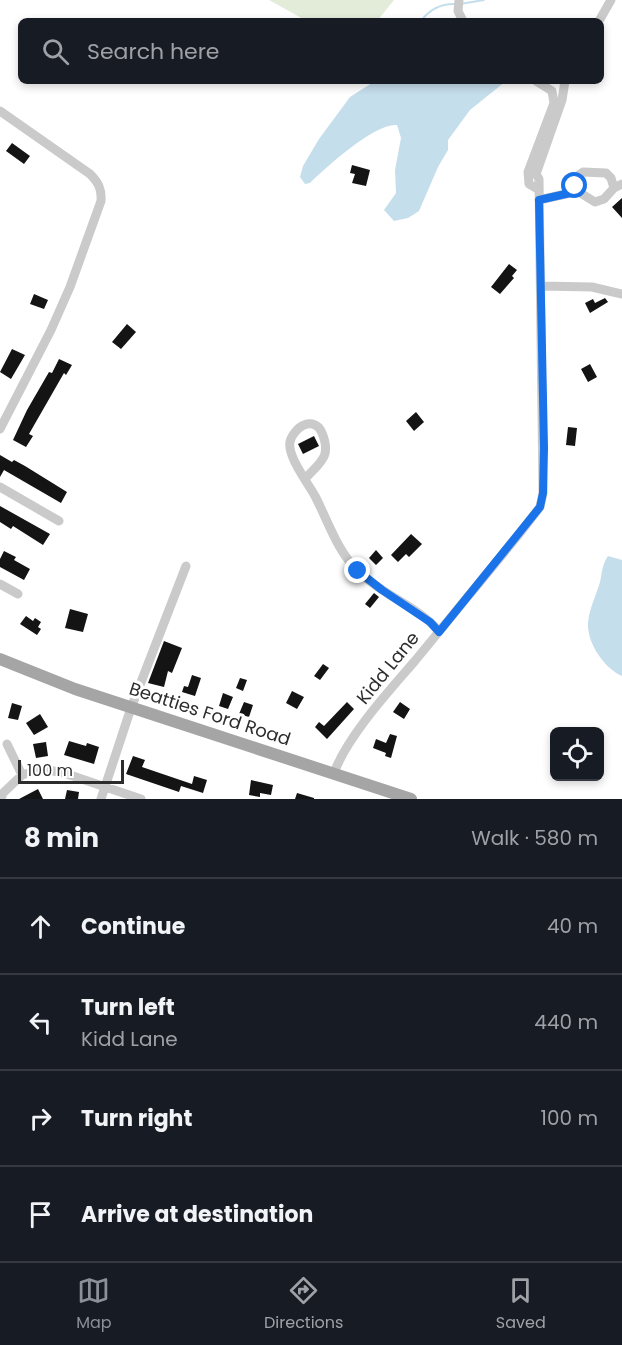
<!DOCTYPE html>
<html lang="en">
<head>
<meta charset="utf-8">
<style>
	body { margin:0; font-family:Poppins,sans-serif; background:#242831; color:#f1f3f6 }
	.controls { position:absolute; right:18px; bottom:18px; display:grid; overflow:hidden; border-radius:9px; box-shadow:0 3px 9px #0003 }
	.controls button { width:54px; height:54px; display:grid; place-items:center; padding:0; border:0; border-bottom:2px solid #363941; background:#171b24; color:#f1f3f6; font:30px sans-serif }
	.scale { position:absolute; left:18px; bottom:15px; width:106px; box-sizing:border-box; padding-left:6px; border:3px solid #2d2d2d; border-top:0; font-size:16px; line-height:21px; white-space:nowrap; color:#2d2d2d; -webkit-text-stroke:4px #fff; paint-order:stroke }
	.stop { position:absolute; width:18px; height:18px; margin:-14px; border:4px solid #1a73e8; border-radius:50%; background:#fff }
	.stop.end { background:#1a73e8; border-color:#fff; box-shadow:0 2px 6px #0008 }
	.list { margin:0; padding:0; list-style:none }
	h2 { display:flex; justify-content:space-between; align-items:center; height:78px; margin:0; padding:0 24px; font-size:26px }
	h2 small { font-size:20px; font-weight:400; color:#9ea1a6 }
	.list li { display:grid; grid-template-columns:39px 1fr auto; gap:18px; align-items:center; box-sizing:border-box; height:96px; padding:0 24px; border-top:2px solid #363941 }
	.list b { display:block; font-size:22px; white-space:nowrap }
	.list p { margin:0; font-size:20px; white-space:nowrap; color:#9ea1a6 }
	.list em { font-size:20px; font-style:normal; color:#9ea1a6 }
	.icon { flex:none; width:33px; height:33px; fill:none; stroke:currentColor; stroke-width:2; stroke-linecap:round; stroke-linejoin:round }
	.map { position:relative; flex:none; width:622px; height:799px; overflow:hidden }
	.search { position:absolute; background:#171b24; box-shadow:0 3px 9px #0003; left:18px; right:18px; top:18px; height:66px; display:flex; align-items:center; gap:15px; box-sizing:border-box; padding:0 21px; border-radius:9px; color:#9ea1a6; font-size:22px }
	.sheet { height:462px; background:#171b24 }
	nav { display:flex; justify-content:space-around; align-items:center; box-sizing:border-box; height:84px; border-top:2px solid #363941; background:#171b24; font-size:16px; color:#9ea1a6 }
	nav a { display:grid; justify-items:center; gap:3px }
	nav .on { color:#8c9099 }
	.map>svg:first-child { display:block }
	.green { fill:#e3ebd9 }
	.water { fill:#c5deec }
	.lines { fill:none; stroke-linecap:round; stroke-linejoin:round }
	.stream { stroke:#c5deec; stroke-width:2 }
	.building { fill:#141414 }
	.minor { stroke:#cacaca; stroke-width:9 }
	.major { stroke:#a5a5a5; stroke-width:12 }
	.route { stroke:#1a73e8; stroke-width:8 }
	.labels { text-anchor:middle; stroke-width:6; stroke-linejoin:round; paint-order:stroke }
	.street-label { font-size:18px; fill:#2d2d2d; stroke:#fff }
</style>
</head>
<body>
<div class="map">
<svg width="622" height="799" viewBox="0 0 622 799">
	<rect width="100%" height="100%" fill="#fff"/>
	<path class="green" d="M269 0H394L377 21H307Z"/>
	<path class="water" d="M375 81H506L470 110 448 140V150L438 167 419 211 408 218 394 221 384 210 396 193 395 170 401 138 397 125C375 123 326 167 310 183L305 184 300 177 303 166 319 139 350 97Z
		M608 556 622 560V676C604 668 587 643 588 623 589 609 596 596 600 582 602 572 602 565 608 556Z"/>
	<g class="lines">
		<path class="stream" d="M460 4 484 0
			M421 21C429 10 440 4 454 4"/>
	</g>
	<path class="building" d="M12 143 30 156 24 164 6 151Z
		M352 165 370 170 366 186 352 183 355 174 350 173Z
		M622 198V218L612 207Z
		M509 264 517 270 512 276 514 278 500 294 491 287Z
		M34 294 48 300 44 309 30 304Z
		M605 298 608 302 590 313 585 303 593 299 595 303Z
		M127 324 136 332 121 349 112 342Z
		M12 349 25 355 11 379 0 372Z
		M59 359 72 365 66 375 64 373 29 434 33 436 26 447 13 440 27 410 49 372 52 373Z
		M590 364 597 377 588 382 581 369Z
		M416 412 424 422 414 431 406 421Z
		M568 427 577 428 575 446 566 445Z
		M314 436 319 446 303 454 298 444Z
		M0 455 12 462 14 460 25 466 67 492 61 503 4 470 0 477Z
		M0 506 50 534 43 545 13 526 11 529 0 522Z
		M411 534 422 544 409 557 406 554 398 562 391 555Z
		M376 550 383 558 376 565 369 558Z
		M4 551 16 557 14 560 30 569 24 580 0 567V559Z
		M374 593 379 597 370 608 365 604Z
		M70 609 88 614 83 632 65 628Z
		M26 616 33 621 35 618 41 622 38 627 41 629 37 635 20 624Z
		M164 641 182 648 172 673 168 671 164 687 148 683Z
		M323 664 329 668 320 680 314 676Z
		M192 675 201 678 195 696 182 692 184 686 188 687Z
		M240 678 247 680 243 691 236 688Z
		M292 691 304 697 297 709 286 703Z
		M223 693 233 697 228 709 219 706Z
		M244 702 253 705 249 717 239 714Z
		M347 702 354 709 327 739 315 727 319 722 324 726Z
		M400 702 410 709 404 719 393 712Z
		M12 703 22 706 18 720 8 718Z
		M40 714 48 727 34 735 26 723Z
		M390 734 397 736 391 758 385 756 386 753 373 748 376 739 386 743Z
		M69 741 86 746 87 743 99 747 94 764 64 755Z
		M46 742 48 756 36 758 33 744Z
		M133 756 145 760 142 767 192 784 194 776 207 780 203 793 181 786 179 792 126 774Z
		M251 780 273 785 271 795 260 793V797L249 795Z
		M38 789 43 799H19Z
		M67 790 79 792 78 799H65Z
		M297 793 314 798V799H295Z"/>
	<g class="lines">
		<path class="minor" d="M459 0 458 11 463 21
			M599 21 611 0
			M536 81 552 91 554 103 528 172 529 184 539 190
			M0 111 90 174C98 182 102 189 101 201L70 287 51 330 0 429
			M614 188 611 178 606 173 583 172 579 175 575 186 582 194 595 202 604 199 614 188 622 184
			M539 200 579 191
			M541 286 592 287 622 294
			M305 479C320 462 332 457 322 433 319 425 312 422 304 425 298 427 291 436 290 442 287 456 308 483 315 496 328 521 337 551 358 571 382 595 417 606 439 631
			M0 487 59 521
			M0 584 18 594
			M7 744 22 775
			M334 773C347 737 388 692 414 662 448 621 482 579 516 538L540 507 543 493 539 179 536 174 562 100 565 81
			M1 799 3 793 22 775 43 769 64 773 141 799
			M101 799 131 708 186 566"/>
		<path class="major" d="M0 659 75 689 411 799"/>
	</g>
	<g class="lines">
		<path class="route" d="M358 571 382 590 430 622 439 632 540 507 543 493 544 448 539 200 579 191 575 186"/>
	</g>
	<g class="labels">
		<g class="street-label">
			<text transform="translate(388 668) rotate(-51)" y="6">Kidd Lane</text>
			<text transform="translate(210 714) rotate(18)" y="6">Beatties Ford Road</text>
		</g>
	</g>
</svg>
<div class="controls">
<button><svg class="icon" aria-label="locate" viewBox="0 0 24 24"><circle cx="12" cy="12" r="6"/><path d="M12 2v4M12 18v4M2 12h4M18 12h4"/></svg></button>
</div>
<div class="scale">100 m</div>
<div class="stop" style="left:575px;top:186px"></div>
<div class="stop end" style="left:358px;top:571px"></div>
<div class="search"><svg class="icon" aria-label="search" viewBox="0 0 24 24"><circle cx="10" cy="10" r="6"/><path d="M15 15l6 6"/></svg>Search here</div>
</div>
<section class="sheet">
<h2>8 min<small>Walk · 580 m</small></h2>
<ul class="list">
<li><svg class="icon" aria-label="ahead" viewBox="0 0 24 24"><path d="M12 20V5M6 11l6-6 6 6"/></svg><div><b>Continue</b></div><em>40 m</em></li>
<li><svg class="icon" aria-label="left" viewBox="0 0 24 24"><path d="M17 20v-9H6M10 6l-5 5 5 5"/></svg><div><b>Turn left</b><p>Kidd Lane</p></div><em>440 m</em></li>
<li><svg class="icon" aria-label="right" viewBox="0 0 24 24"><path d="M7 20v-9h11M14 6l5 5-5 5"/></svg><div><b>Turn right</b></div><em>100 m</em></li>
<li><svg class="icon" aria-label="arrive" viewBox="0 0 24 24"><path d="M6 21V4h12l-3 4 3 4H6"/></svg><div><b>Arrive at destination</b></div></li>
</ul>
</section>
<nav>
<a class="on"><svg class="icon" aria-label="map" viewBox="0 0 24 24"><path d="M3 6l6-2 6 2 6-2v14l-6 2-6-2-6 2zM9 4v14M15 6v14"/></svg>Map</a>
<a><svg class="icon" aria-label="directions" viewBox="0 0 24 24"><path d="M12 3l9 9-9 9-9-9zM9 14v-3h6M13 9l2 2-2 2"/></svg>Directions</a>
<a><svg class="icon" aria-label="saved" viewBox="0 0 24 24"><path d="M7 4h10v16l-5-4-5 4z"/></svg>Saved</a>
</nav>
</body>
</html>
